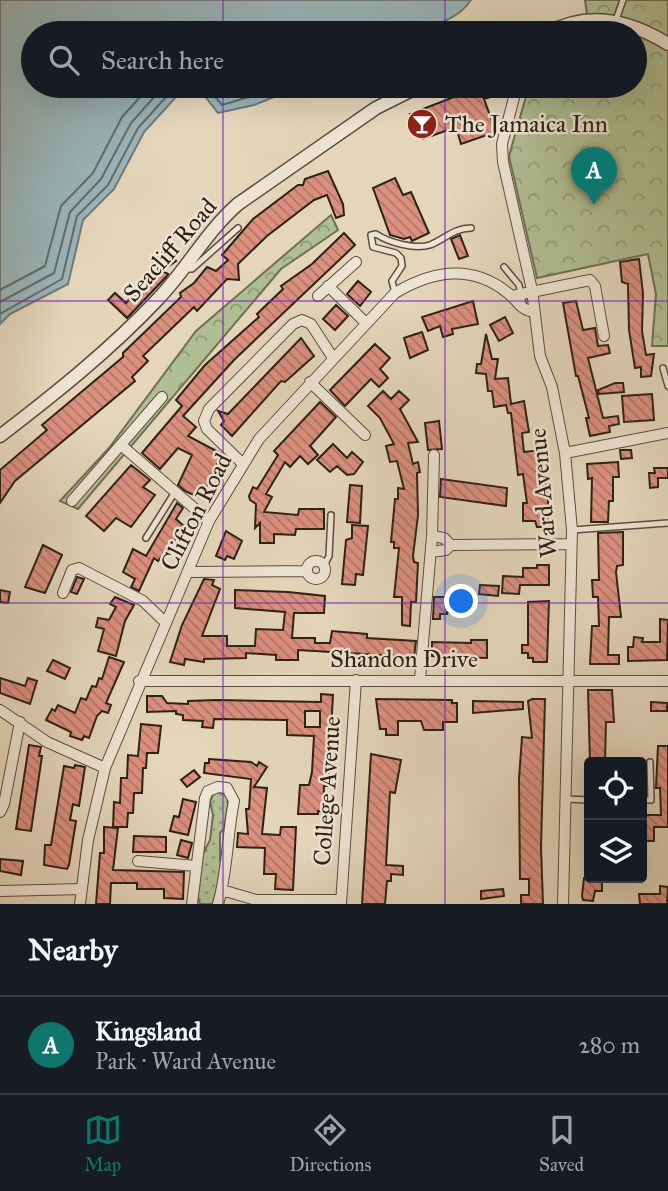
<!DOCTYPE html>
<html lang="en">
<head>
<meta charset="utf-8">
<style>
	body { margin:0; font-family:"IM FELL Great Primer",serif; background:#20242c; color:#f1f3f6 }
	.controls { position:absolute; right:21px; bottom:21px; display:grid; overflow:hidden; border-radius:7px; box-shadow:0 7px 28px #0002 }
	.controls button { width:63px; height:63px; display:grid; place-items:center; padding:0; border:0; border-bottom:2px solid #363941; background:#171b24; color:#f1f3f6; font:35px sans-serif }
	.you { position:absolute; left:462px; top:602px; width:24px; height:24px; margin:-18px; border:5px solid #fff; border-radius:50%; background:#1a73e8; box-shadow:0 0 0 10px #1a73e833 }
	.badge { display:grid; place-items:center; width:46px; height:46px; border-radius:50%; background:#0f766e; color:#fff; font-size:23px; font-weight:700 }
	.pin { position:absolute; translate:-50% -58px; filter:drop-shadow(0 2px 4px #0008) }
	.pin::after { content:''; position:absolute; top:37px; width:24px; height:21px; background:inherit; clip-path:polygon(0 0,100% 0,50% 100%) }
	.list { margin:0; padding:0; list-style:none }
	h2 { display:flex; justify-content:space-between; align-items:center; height:91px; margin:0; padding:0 28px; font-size:30px }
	h2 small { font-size:23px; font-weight:400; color:#9ea1a6 }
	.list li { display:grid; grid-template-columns:46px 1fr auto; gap:21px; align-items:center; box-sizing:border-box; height:98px; padding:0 28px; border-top:2px solid #363941 }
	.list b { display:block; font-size:26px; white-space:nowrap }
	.list p { margin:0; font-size:23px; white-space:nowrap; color:#9ea1a6 }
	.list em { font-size:23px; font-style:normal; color:#9ea1a6 }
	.icon { flex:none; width:38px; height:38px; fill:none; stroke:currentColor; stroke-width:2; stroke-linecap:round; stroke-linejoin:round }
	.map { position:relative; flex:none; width:668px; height:904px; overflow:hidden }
	.search { position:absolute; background:#171b24; box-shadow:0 7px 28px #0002; left:21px; right:21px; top:21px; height:77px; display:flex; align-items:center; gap:18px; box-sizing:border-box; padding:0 24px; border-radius:38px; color:#9ea1a6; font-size:26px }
	.sheet { height:189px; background:#171b24 }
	nav { display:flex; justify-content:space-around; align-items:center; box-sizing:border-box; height:98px; border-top:2px solid #363941; background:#171b24; font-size:19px; color:#9ea1a6 }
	nav a { display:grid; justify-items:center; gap:4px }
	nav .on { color:#0f766e }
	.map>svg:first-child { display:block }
	.grass { fill:url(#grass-dots); stroke:#6e7054; stroke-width:2 }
	.forest { fill:url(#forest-crowns); stroke:#6e7054; stroke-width:2 }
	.water { fill:#9bb6bb; stroke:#6f7a79; stroke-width:2 }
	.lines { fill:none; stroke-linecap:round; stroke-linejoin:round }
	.shore { stroke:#646c68; stroke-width:2 }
	.building { fill:url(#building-back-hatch); stroke:#2c2116; stroke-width:2; fill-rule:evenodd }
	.service-casing { stroke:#5a4e3f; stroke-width:8 }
	.minor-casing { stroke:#5a4e3f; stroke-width:12 }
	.tertiary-casing { stroke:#5a4e3f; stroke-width:15 }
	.service { stroke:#eee4d3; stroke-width:5 }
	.minor { stroke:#eee4d3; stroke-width:10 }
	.tertiary { stroke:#eee4d3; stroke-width:12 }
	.grid { fill:none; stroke:#7b2cbf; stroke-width:2; stroke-opacity:0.55 }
	.labels { text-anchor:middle; stroke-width:5; stroke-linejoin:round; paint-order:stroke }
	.poi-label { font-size:24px; fill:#2c2116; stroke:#eee4d3; text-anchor:start }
	.street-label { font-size:24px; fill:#2c2116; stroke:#eee4d3 }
</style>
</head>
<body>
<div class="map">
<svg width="668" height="904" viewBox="0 0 668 904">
	<defs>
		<pattern id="grass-dots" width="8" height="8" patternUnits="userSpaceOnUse" patternTransform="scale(1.75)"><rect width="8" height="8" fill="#b0bf93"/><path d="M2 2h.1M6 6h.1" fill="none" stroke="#8f9b77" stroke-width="1.8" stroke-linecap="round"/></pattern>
		<pattern id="forest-crowns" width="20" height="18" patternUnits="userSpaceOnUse" patternTransform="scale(1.75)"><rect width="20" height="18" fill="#b0bf93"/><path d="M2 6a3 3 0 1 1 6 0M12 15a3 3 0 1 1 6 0" fill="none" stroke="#8f9b77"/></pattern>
		<pattern id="building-back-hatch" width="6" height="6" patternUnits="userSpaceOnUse" patternTransform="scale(1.75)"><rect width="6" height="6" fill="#dc907f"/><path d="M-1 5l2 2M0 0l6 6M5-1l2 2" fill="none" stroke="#b37567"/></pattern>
	</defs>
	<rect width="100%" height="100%" fill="#e5d6bb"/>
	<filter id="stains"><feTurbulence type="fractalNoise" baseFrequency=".00286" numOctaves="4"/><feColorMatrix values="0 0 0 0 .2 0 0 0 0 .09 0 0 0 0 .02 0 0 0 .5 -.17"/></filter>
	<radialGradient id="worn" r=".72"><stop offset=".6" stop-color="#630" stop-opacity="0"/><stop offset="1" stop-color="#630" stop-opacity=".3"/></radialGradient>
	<path class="grass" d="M220 792 229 798 224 829 220 833V861L223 864 214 904H200L197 894 203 854 210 840 213 815 210 801 214 793Z"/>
	<path class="forest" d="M585 0H668V346H652L656 294 648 254 537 278 509 156 529 86H635V33H572L589 28Z
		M331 215 338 230 281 269 78 509 60 501 109 448 196 331Z"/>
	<path class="water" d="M0 0H471C458 21 426 29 403 33H33V86H186L144 132 114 189 83 220 68 284 10 314 0 324Z
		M197 86H301L254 105 218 113Z"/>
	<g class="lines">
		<path class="shore" d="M206 86 222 105 286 86
			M0 290 45 266 61 206 93 173 122 117 150 86
			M0 302 54 273 70 212 101 179 131 123 164 86
			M0 314 62 279 77 216 108 185 138 128 176 86"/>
	</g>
	<path class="building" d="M482 86H498L500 94 484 99 496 132 461 144 456 127 423 139 410 114Z
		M328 171 343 204 344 215 336 218 327 195 314 200 267 236 238 264 239 280 227 279 197 311 194 307 143 356 148 361 132 377 135 381 15 481 0 503V470L47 430 42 425 123 357V353L181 297 180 293 194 283 207 267 216 271 228 260 222 255 253 219 298 185H303L305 179Z
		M395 178 403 195 411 192 429 233 412 241 410 237 404 239 390 235 373 188Z
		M344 233 355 245 234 360 183 416 196 427 188 436 222 454 206 488 204 487 198 497 185 491 178 485 192 455 178 448 160 469 142 453 182 406 176 400 205 365 259 317 257 314 283 289 281 286 312 264Z
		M460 235 468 256 459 259 451 239Z
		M167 249 176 261 162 271 168 274 166 277 127 318 108 300 115 293 126 303 137 291 140 293 159 270 152 261Z
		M639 259 643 293 642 331 646 355 654 354 651 376 641 377V367L635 368 629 330 628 284 622 282 620 262Z
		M358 281 371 292 360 306 347 294Z
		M473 301 478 324 452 329 453 334 443 337 440 326 428 331 422 317Z
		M576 301 583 330 595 328 598 346 608 345 610 353 588 358 603 418 618 416 619 424 609 426 610 432 590 436 586 418H589L578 376H576L563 303Z
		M336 305 348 316 335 330 323 319Z
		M505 317 513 333 499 341 490 325Z
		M422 332 428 350 410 358 404 338Z
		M486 334 492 359H498L495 379 508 378 511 404 524 401 529 432 522 433 524 452 541 450 548 499V527H537L535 521H523V503H527L523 474 518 475 511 413H508L506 405 494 407 492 391H488L486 374 476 373 477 364H481Z
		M301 338 314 356 285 382 281 381 232 436 221 425 224 421 218 411 228 414Z
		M375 344 390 358 380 369 388 378 379 387 371 379 345 406 330 390Z
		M615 383H623L624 392 599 394 598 390Z
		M383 391 391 399 399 391 409 400 400 409 418 442 408 443 413 464 418 462 420 472 417 473 418 515 413 556 414 562 418 563 416 602H411L410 626 402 625V597H394L399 548H394V542H391L395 499H398V488L404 489 397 461 390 462 386 446 394 444 380 418 368 406Z
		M652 394 654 420 624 422 622 396Z
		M320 402 336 417 310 446 318 455 308 464 300 456 290 467 285 462 266 494 272 497 264 512 298 515 299 509H324V529H296L295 535 274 534V543H260V523L255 528 256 504 250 500 249 496 253 487 257 489 278 455 274 451Z
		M439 421 442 449 428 450 425 423Z
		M333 444 347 458 352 452 363 462 354 474 347 475 337 466 330 472 317 460Z
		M620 450H631L632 458 621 459Z
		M618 462 619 477H613V501H609L608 522H591L592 478 588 479 587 464Z
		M131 465 150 480 143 487 155 495 131 527 116 518 104 531 86 516Z
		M654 468H668V478H658V487L650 488 649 473H655Z
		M441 479 507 488 506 506 440 497Z
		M350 485 362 486 360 523 347 522Z
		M177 503 183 508 176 519 185 527 158 561 154 558 139 591 131 587 135 579 123 572 133 549 146 556Z
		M352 525 368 526 363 575 356 574 355 585 342 584 346 540 352 538Z
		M226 531 242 541 234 559 227 556 225 560 216 556Z
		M623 532V565L617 566 616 572 621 617H609L608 655H619V664H590L592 626H599L598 597H593L592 580H599L598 533Z
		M43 545 62 555 45 593 25 587Z
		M537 565H549V585H520L519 594 502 593 503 576 523 577V568H537Z
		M77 577 84 579 77 594 71 592Z
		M204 579 214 580 212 585 220 589 202 636H227V646H255L256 629 283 630 285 612 235 608V590L288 592 325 596 324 613H294L292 638H315V643H330L332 631 367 634V638L416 641 414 657 298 650V660H276V655L246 653V658L204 659V662L185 659 184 665 170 662 182 625Z
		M480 585 499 586 498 596 479 594Z
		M0 590 10 592 8 603 0 602Z
		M454 592 471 593 467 610 465 613 447 612V614H440V619H433L434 597H453Z
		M115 597 134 605 125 621 116 656 98 651 104 629 96 627 98 618 109 620 116 607 110 604Z
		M549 601 547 662H533V658H528V653H522V645H528V602Z
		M660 619 668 620 667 660 628 661V647H633L634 637 643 638 642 642H660Z
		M471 640H487V658L432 656V642L471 643Z
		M109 657 124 662 106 703 111 705 108 713 102 711 97 716 89 738 84 736 82 740 70 736 71 732 46 720 52 709 55 711 58 705 75 713 81 698 86 700 92 686 96 687 99 678 102 679Z
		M53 660 70 668 65 679 47 671Z
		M0 678 25 686 28 678 37 681 30 704 0 693Z
		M588 690H612L614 722H606L605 762H590Z
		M321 694 333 695 328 786H324L323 812 318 811V814H298L300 785H309L312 772 314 736 287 735V720L214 719 213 728 202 727 203 721 183 720V715L176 714V711L147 712V696H162L167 703 188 704V701L216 700 321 702ZM305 711H320V727H305Z
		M376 699 452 700V703H457V722H443V730H424L421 721H398V735H386V729H380Z
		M532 699H545L541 847 543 904H521V895H529V879H520L519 779 522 737 532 738 528 701Z
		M473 701 523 702V709L473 713Z
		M651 702 667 703V711H651Z
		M141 724 161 726 158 753H147L146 768H143L142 793H134L133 813H128L127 827H113L114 802 120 803 121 778H127L128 755 138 756Z
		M29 745 41 747 39 756H42L31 831 16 829Z
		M658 746H668V827H654V841H643V815H661L660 788H656Z
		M371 754 401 760 395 793 390 792 386 865 403 866V875L391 874V881H387L385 904H362Z
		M209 759 251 762 257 766 259 762 267 767 254 787 267 788 262 834 280 835 281 827H296L293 890 275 889 276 874H264L265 848 237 847 238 833 248 834 246 809H249L251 779 204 773 205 763H209Z
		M75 765 85 767 79 806 73 804 70 820 76 821 69 865 67 869 44 865 45 845H51L64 766 74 768Z
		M194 770 200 777 187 787 181 780Z
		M183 799 196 802 188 835 170 831 174 816 179 817Z
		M104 827 118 828 113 870 184 872 183 899 164 898V889H137V883H111L110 904H96L100 853H104Z
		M134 836 166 837V852H133Z
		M181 840 192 843 188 858 177 855Z
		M0 859 23 861 21 875 0 871Z
		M584 878H602V891H595L593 901 583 900 582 896Z
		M660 886 668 887 667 904H640L639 894H660Z
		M503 889 504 896 481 899V891Z"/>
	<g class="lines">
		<g class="service-casing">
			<path id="service" d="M616 20 623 0
				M504 267 519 285 524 308
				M186 269H192L238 228
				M395 293 392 281 402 266 401 258 396 253 373 247 371 235 376 234C388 242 415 250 430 245 445 239 454 228 471 228
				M663 368 668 386
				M572 530 668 523
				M146 538 175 492
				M324 566 329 556 331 515
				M565 799 589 800
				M642 800H651L650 762"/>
		</g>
		<g class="minor-casing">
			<path id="minor" d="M517 86 502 144 503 162 532 290 540 356 552 387 565 453 572 530 563 904
				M328 286 365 322
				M318 296 356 262
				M512 296 590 280 595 286 604 336
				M310 382 365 435
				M121 445 209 521
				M565 453 668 433
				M242 463 207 429 204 421 209 409 293 324 302 320 311 324 333 358
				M72 501 162 397
				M432 536 444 538 451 545
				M431 552 446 550 451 545 571 544
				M307 570a9 9 0 1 1 18 0a9 9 0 1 1-18 0Z
				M189 572 307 571
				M63 593 72 570 79 568 143 601 165 622
				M420 679 432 536 434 455
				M139 681H668
				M0 710 47 742 105 768
				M0 812 4 804 20 722
				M138 861 196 866
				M222 890 256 900H341
				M0 891 82 889
				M80 904 88 840 105 768 209 521 259 439 395 293C432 271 471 263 508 293 519 302 520 310 534 312
				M192 904 205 798 208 791 218 787 227 788 234 801C227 835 228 870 218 904
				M341 904 356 680"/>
		</g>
		<g class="tertiary-casing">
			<path id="tertiary" d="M548 33C589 10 631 21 668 44
				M0 436C56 393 110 350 158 299 187 269 206 232 238 204L376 108 420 86"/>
		</g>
		<use href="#service" class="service"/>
		<use href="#minor" class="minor"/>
		<use href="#tertiary" class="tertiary"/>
	</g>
	<path class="grid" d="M223 0V33M445 0V33M223 86V904M445 86V904M0 301H668M0 603H668"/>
	<defs>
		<g id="bar-disc" transform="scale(1.575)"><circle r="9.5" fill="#8f2418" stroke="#eee4d3"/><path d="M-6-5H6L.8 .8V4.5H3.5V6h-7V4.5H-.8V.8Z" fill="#fff"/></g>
	</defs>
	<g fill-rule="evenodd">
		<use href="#bar-disc" x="422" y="124"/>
	</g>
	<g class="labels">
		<g class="poi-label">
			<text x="445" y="132">The Jamaica Inn</text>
		</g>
		<g class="street-label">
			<text transform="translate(170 250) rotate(-49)" y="8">Seacliff Road</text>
			<text transform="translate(543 493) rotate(-95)" y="8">Ward Avenue</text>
			<text transform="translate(196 512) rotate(-63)" y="8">Clifton Road</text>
			<text x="404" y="667">Shandon Drive</text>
			<text transform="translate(327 791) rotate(-86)" y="8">College Avenue</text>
		</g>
	</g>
	<rect width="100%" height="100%" filter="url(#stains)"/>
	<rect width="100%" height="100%" fill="url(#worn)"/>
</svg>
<div class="controls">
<button><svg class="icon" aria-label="locate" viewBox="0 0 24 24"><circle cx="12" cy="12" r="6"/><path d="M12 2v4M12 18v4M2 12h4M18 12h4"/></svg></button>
<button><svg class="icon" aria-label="layers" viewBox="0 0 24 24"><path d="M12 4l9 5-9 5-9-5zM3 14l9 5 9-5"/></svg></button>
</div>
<div class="you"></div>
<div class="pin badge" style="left:594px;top:205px">A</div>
<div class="search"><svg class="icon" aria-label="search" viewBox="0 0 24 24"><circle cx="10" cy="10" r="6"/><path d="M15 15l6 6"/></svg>Search here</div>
</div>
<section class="sheet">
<h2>Nearby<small></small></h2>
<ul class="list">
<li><span class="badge">A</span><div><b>Kingsland</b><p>Park · Ward Avenue</p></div><em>280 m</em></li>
</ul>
</section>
<nav>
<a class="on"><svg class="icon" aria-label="map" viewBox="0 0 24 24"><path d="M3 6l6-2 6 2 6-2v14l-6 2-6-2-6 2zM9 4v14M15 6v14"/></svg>Map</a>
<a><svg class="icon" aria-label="directions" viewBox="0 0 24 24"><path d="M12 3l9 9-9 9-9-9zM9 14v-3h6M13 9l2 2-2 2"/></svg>Directions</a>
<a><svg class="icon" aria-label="saved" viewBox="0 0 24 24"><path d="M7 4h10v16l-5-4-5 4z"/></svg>Saved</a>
</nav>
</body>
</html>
